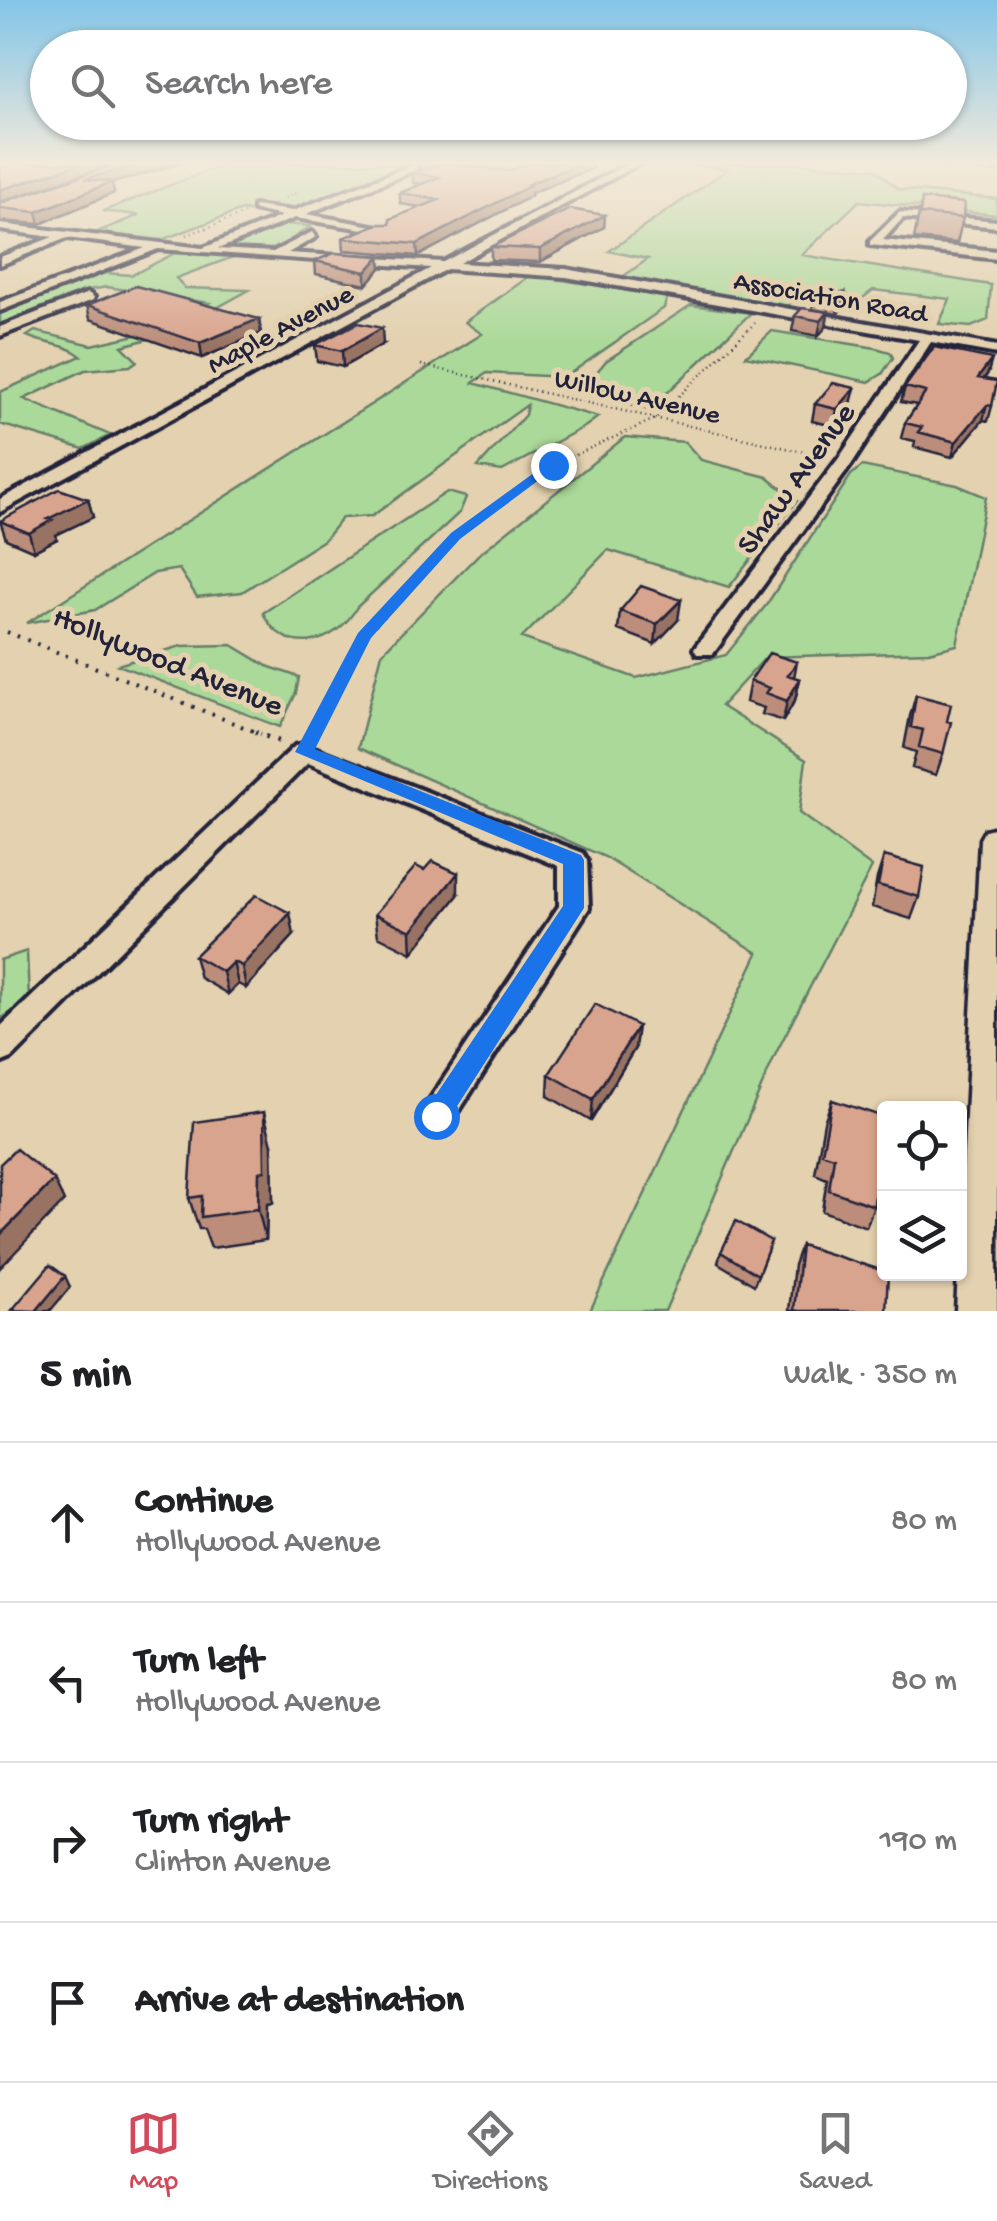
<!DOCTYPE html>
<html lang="en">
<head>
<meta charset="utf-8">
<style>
	body { margin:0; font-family:"Gochi Hand",sans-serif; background:#f6f6f6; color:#202124 }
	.controls { position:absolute; right:30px; bottom:30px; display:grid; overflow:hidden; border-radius:10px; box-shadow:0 2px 8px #0004 }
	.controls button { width:90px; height:90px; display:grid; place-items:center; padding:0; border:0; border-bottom:2px solid #e0e0e0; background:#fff; color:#202124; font:50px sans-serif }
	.stop { position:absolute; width:30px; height:30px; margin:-22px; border:8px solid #1a73e8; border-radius:50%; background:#fff }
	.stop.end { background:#1a73e8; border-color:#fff; box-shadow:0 2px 10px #0008 }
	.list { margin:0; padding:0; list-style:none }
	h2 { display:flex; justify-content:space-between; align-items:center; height:130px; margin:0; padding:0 40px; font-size:42px }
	h2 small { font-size:32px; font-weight:400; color:#757577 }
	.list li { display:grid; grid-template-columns:65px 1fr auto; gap:30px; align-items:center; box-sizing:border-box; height:160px; padding:0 40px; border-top:2px solid #e0e0e0 }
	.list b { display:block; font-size:38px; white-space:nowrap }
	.list p { margin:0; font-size:32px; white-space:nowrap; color:#757577 }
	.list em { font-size:32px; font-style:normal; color:#757577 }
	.icon { flex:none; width:55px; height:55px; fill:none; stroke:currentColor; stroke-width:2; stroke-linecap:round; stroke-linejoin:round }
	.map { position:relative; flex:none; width:997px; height:1311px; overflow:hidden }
	.search { position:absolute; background:#fff; box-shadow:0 2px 8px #0004; left:30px; right:30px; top:30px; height:110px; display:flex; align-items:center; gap:25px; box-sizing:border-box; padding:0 35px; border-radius:55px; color:#757577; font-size:38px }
	.sheet { height:770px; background:#fff }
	nav { display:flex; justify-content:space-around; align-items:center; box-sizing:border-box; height:140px; border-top:2px solid #e0e0e0; background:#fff; font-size:28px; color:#757577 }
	nav a { display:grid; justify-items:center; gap:5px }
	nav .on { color:#d1495b }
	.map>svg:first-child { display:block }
	.green { fill:#abd999; stroke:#667e6a; stroke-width:2.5 }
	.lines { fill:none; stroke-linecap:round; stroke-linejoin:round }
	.minor-casing { stroke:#22223b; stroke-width:8 }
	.major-casing { stroke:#22223b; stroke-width:7 }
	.path-far2 { stroke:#22223b; stroke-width:2.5; stroke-dasharray:1 4; stroke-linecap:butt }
	.path-far1 { stroke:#22223b; stroke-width:4; stroke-dasharray:2.5 8; stroke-linecap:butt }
	.path { stroke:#22223b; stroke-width:5; stroke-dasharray:2.5 9; stroke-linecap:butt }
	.minor { fill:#e3d1af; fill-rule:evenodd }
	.major { fill:#e3d1af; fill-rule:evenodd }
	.rail-casing { stroke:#22223b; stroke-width:4 }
	.rail { stroke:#e3d1af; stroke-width:2.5; stroke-dasharray:9; stroke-linecap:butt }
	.wall { fill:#bb8d7a; stroke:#22223b; stroke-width:2.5 }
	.shaded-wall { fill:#987363; stroke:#22223b; stroke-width:2.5 }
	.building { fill:#d9a48e; stroke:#22223b; stroke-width:2.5 }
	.route { fill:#1a73e8 }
	.labels { text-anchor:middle; stroke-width:10; stroke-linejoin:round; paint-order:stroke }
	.far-street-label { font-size:28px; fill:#22223b; stroke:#e3d1af }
	.street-label { font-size:32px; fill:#22223b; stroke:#e3d1af }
</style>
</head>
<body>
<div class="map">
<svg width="997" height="1311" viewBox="0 0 997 1311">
	<rect width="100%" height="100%" fill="#e3d1af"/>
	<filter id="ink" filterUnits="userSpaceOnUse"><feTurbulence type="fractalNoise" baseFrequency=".01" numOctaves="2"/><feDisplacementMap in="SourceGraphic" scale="20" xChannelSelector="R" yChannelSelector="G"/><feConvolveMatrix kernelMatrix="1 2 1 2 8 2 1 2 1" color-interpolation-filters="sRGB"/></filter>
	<g filter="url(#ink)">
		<path class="green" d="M228 163H528L497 176 411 163 276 215 242 210 153 243 93 234 139 215 103 211Z
			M684 163H792L875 169 898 189 997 199V215L859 201 802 255 991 285 988 320 971 327 939 324 950 299 873 290 863 298 807 290 783 309 618 280 648 259 609 251 728 169Z
			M283 224 311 226 272 252 224 249Z
			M175 253 236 256 176 278 185 288 249 290 171 333 122 346 137 361 130 366 85 370 24 399 110 435 83 449 0 424V392L81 356C65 343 46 345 27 336L35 331 92 345 158 330 209 303 107 287 83 291 0 324V311L104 273 132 275Z
			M531 275 667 297 664 308 565 377 487 373 473 383 598 417 586 426 502 471 478 467 525 415 527 405 372 516 342 518 324 540 242 592 197 597 179 569 155 573 95 610 27 623 482 334 465 322Z
			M691 305 751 313 649 410 581 391 606 361Z
			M772 331 876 348 890 352 893 358 882 374 869 382 746 356Z
			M625 437 685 442 701 460 767 477 797 501 729 587 608 550 522 638 636 678 726 655 767 604 851 475 862 466 957 485 986 497 957 645 929 652 766 657 721 706 806 760 799 813 872 867 776 1053 665 1311H590L758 953 605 857 358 748 382 653 478 555Z
			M447 492 466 497 460 512 357 607C335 646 285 658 263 613Z
			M232 645 267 666 299 677 296 693 280 727 118 665 181 646Z
			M27 951 29 1001 0 1019V960Z"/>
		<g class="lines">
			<g class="minor-casing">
				<path id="minor" d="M629 163H640L459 263 566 269 997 346V354L931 342 851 465 713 654H697L694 649 839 458 919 340 566 277 447 269 0 512V499L431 268 158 249 0 311V302L145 248 67 238 0 265V257L53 237 0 230V224L203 248 282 216 254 210V206L293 211 415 164 418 169 306 214 384 228 388 233 295 218 218 249 273 252 312 232 316 237 288 253 443 262Z
					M900 212 997 221V227L903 218 883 240 997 251V259L870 245V241Z
					M88 293 94 297 93 300 0 336V327Z
					M304 744 583 853 587 860 589 908 448 1128 436 1132 424 1128 419 1116 559 906V866L308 763 12 1058 0 1063V1027L295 746Z"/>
			</g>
			<g class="major-casing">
				<path id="major" d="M997 827V1311H956L980 839 985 830Z"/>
			</g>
			<path class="path-far2" d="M285 198 299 192
				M187 235 244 214
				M421 365 826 457
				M456 536 553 465 655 419 755 323"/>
			<path class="path-far1" d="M7 632 261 734
				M313 734 363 637 460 533"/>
			<path class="path" d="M255 732 283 743
				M312 737 315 732"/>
			<use href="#minor" class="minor"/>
			<use href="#major" class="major"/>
			<g class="rail-casing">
				<path id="rail" d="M895 163 997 171"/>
			</g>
			<use href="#rail" class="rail"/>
		</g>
		<path class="wall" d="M120 163H181L112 183 114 193 40 224 0 221V203Z
			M530 163H593V168L531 193V196L418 256 344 250 343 238 390 224 420 207 400 204V193L421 184 413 183V173L508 171Z
			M922 199 963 218 957 243 914 239Z
			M605 215 604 227 540 262 491 260V247Z
			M315 261 381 268 366 285 316 274Z
			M845 293 843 308 837 314 812 309 815 295Z
			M87 305 259 319 261 333 202 358 90 319Z
			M828 312 826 327 818 336 792 331 795 316Z
			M383 344 343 367 317 361 315 345Z
			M988 373 984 379 992 406 988 421 983 420 952 457 914 447 915 441 901 438 905 423 917 405 901 402 905 387Z
			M815 404H851L834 426 812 421Z
			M88 499 93 517 56 535 57 539 34 551 6 539 0 521Z
			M620 611 678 620 655 644 618 630Z
			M797 662 794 677 800 679 795 700 783 721 762 714 764 708 746 702 750 681Z
			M916 695 947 721 943 754 936 775 912 768 916 752 904 748 910 716Z
			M884 856 919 897 911 919 872 907 877 878Z
			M458 895 412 953 378 936 375 914Z
			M294 935 246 988 238 984 228 994 200 978 194 956Z
			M635 1048 591 1121 548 1096 549 1074Z
			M832 1100 876 1133 874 1206 866 1227 822 1211 827 1179 815 1174 824 1122Z
			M272 1145 273 1203 267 1204 266 1240 211 1248 204 1229H199L189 1198Z
			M771 1241 754 1285 718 1263 721 1252Z
			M801 1245 886 1311H789L794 1265Z"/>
		<path class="shaded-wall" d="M82 163H117L0 202V190Z
			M143 163H181L112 183 114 193 40 224 37 212 85 179Z
			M581 163H593V168L531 193V196L418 256 417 244 526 185Z
			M605 215 604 227 540 262V249Z
			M380 256 381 268 366 285V272Z
			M845 293 843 308 837 314 840 299Z
			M828 312 826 327 818 336 821 321Z
			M259 319 261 333 202 358 200 343Z
			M382 328 383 344 343 367 342 351Z
			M992 359 988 373 974 392 978 378Z
			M855 388 851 404 834 426 837 409Z
			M987 405 983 420 952 457 956 442Z
			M88 499 93 517 56 535 57 539 34 551 29 533 48 519Z
			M681 600 678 620 655 644 657 624Z
			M800 679 795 700 783 721 787 701Z
			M458 873V895L412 953 411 931Z
			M290 913 294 935 246 988 242 966Z
			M233 962 238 984 228 994 223 972Z
			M638 1026 635 1048 591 1121 593 1099Z
			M264 1112 272 1145 273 1203 267 1204 266 1240 258 1209 259 1172Z
			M54 1180 64 1201 0 1268V1235Z
			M65 1276 70 1287 50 1311H36Z"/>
		<path class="building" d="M13 163H82L0 190V166Z
			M120 163H143L85 179 112 182 37 212 0 208V203Z
			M442 163 508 171 530 163H581L526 185H531L417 244 343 238 378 224H390V219L439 200 400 193 439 177 413 173Z
			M922 199 964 203 963 218 920 214Z
			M570 209 605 215 540 249 491 247Z
			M334 253 380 256 366 272 315 261Z
			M136 286 259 319 200 343 87 305Z
			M820 289 845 293 840 299 815 295Z
			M802 308 828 312 821 321 795 316Z
			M358 323 382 328 342 351 315 345Z
			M934 347 992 359 978 378 997 381 992 406 987 405 956 442 918 432 922 427 905 423 926 392 905 387Z
			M833 383 855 388 837 409 815 404Z
			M59 489 88 499 48 519 52 520 29 533 0 521Z
			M641 586 681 600 657 624 620 611Z
			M769 653 797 662 788 675 800 679 787 701 766 693 770 688 750 681Z
			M916 695 951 704 947 721 951 722 943 754 919 747 923 730 911 727Z
			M884 856 924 867 919 897 878 885Z
			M432 861 458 873 411 931 375 914 416 866 424 870Z
			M256 895 290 913 242 966 233 962 223 972 194 956Z
			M595 1004 638 1026 593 1099 549 1074Z
			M832 1100 878 1115 876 1133 880 1135 874 1206 829 1190 834 1157 822 1153Z
			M264 1112 265 1171 259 1172 258 1209 201 1217 202 1196 189 1198 194 1122Z
			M16 1149 54 1180 0 1235V1164Z
			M736 1221 771 1241 758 1275 721 1252Z
			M801 1245 884 1271V1274H888L886 1311H798L794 1310Z
			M50 1265 65 1276 36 1311 12 1310Z"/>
	</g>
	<linearGradient id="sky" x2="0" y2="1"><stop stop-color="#83c5e8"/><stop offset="0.47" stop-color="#f2eadb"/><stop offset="1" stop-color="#f2eadb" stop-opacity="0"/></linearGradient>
	<rect width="997" height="346" fill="url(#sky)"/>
	<path class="route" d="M549 462 559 465 460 539 371 638 315 749 581 855 584 860V908L445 1125 436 1128 427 1125 423 1116 427 1108 563 906V864L295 752 358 633 451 533Z"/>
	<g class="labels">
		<g class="far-street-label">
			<text transform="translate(831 295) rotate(10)" y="10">Association Road</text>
			<text transform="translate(279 327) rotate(-28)" y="10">Maple Avenue</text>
			<text transform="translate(638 394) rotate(13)" y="10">Willow Avenue</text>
		</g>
		<g class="street-label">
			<text transform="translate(794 477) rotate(-54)" y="11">Shaw Avenue</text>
			<text transform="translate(169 659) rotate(22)" y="11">Hollywood Avenue</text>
		</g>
	</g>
</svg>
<div class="controls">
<button><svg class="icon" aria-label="locate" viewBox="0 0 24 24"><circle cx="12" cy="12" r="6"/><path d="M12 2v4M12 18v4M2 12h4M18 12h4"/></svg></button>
<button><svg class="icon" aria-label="layers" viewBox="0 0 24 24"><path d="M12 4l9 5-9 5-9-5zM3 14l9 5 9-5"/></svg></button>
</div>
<div class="stop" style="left:436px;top:1116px"></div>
<div class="stop end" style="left:553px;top:465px"></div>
<div class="search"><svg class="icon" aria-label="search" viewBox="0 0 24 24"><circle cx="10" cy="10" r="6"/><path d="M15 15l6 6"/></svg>Search here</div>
</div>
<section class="sheet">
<h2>5 min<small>Walk · 350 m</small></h2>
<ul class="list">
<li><svg class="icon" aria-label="ahead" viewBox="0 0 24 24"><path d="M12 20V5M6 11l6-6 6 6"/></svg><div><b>Continue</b><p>Hollywood Avenue</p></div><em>80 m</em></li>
<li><svg class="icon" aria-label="left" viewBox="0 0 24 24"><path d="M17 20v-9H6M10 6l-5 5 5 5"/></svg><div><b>Turn left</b><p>Hollywood Avenue</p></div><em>80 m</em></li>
<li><svg class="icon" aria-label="right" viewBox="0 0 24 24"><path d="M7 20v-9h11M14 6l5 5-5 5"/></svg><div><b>Turn right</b><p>Clinton Avenue</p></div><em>190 m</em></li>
<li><svg class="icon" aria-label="arrive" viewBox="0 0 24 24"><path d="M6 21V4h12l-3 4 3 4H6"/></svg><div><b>Arrive at destination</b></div></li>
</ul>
</section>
<nav>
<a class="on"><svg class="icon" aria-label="map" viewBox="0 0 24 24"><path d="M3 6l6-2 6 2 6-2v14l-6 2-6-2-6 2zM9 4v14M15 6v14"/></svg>Map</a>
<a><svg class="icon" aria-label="directions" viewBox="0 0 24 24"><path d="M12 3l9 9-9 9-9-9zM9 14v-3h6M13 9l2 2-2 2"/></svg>Directions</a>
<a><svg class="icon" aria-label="saved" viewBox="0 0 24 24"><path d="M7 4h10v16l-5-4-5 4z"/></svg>Saved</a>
</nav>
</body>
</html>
